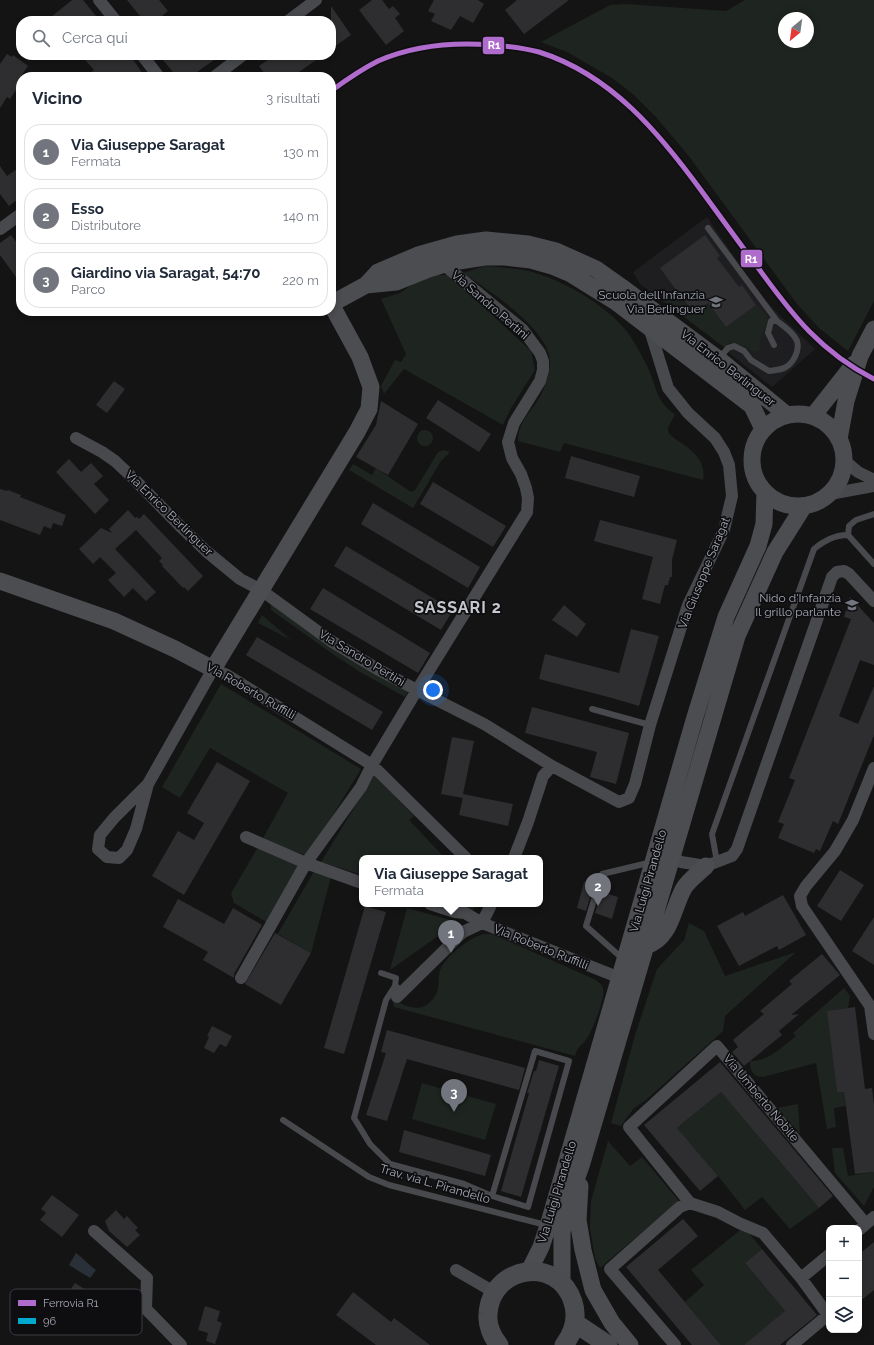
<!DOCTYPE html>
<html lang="it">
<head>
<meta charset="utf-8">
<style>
	body { margin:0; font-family:Raleway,sans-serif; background:#f2f2f3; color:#1f2937 }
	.controls { position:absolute; right:12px; bottom:12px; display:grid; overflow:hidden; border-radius:8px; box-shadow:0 2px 6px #0003 }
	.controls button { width:36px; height:36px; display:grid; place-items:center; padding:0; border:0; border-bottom:1px solid #e0e1e3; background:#fff; color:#1f2937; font:20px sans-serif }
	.compass { position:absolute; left:778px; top:12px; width:36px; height:36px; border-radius:50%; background:#fff; box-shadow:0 2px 6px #0003; rotate:209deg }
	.you { position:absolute; left:433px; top:690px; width:14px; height:14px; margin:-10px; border:3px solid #fff; border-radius:50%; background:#1a73e8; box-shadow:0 0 0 6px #1a73e833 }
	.badge { display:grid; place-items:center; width:26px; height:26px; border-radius:50%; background:#72757d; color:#fff; font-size:13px; font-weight:700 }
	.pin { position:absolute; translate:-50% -33px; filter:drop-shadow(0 1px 2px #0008) }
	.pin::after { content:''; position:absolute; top:21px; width:14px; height:12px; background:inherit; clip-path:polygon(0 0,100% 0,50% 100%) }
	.popup { position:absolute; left:359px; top:855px; width:184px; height:52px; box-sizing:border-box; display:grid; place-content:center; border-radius:8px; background:#fff; filter:drop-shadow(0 1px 3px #0005); font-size:13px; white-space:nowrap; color:#747a83 }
	.popup b { font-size:15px; color:#1f2937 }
	.popup::after { content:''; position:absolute; left:50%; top:100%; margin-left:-8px; border:8px solid transparent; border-top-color:#fff }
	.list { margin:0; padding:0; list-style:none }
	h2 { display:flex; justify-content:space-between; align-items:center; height:52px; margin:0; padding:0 16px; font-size:17px }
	h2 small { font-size:13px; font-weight:400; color:#747a83 }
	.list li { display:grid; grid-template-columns:26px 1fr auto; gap:12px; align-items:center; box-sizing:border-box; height:56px; margin:0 8px 8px; padding:0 8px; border:1px solid #e0e1e3; border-radius:16px }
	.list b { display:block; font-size:15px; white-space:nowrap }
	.list p { margin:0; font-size:13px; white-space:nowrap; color:#747a83 }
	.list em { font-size:13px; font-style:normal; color:#747a83 }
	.icon { flex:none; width:22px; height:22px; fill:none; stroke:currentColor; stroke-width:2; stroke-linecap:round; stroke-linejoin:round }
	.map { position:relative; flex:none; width:874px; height:1345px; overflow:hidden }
	.search { position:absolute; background:#fff; box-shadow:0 2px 6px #0003; left:16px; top:16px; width:320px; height:44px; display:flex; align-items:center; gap:10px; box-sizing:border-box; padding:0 14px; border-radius:16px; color:#747a83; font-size:15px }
	.panel { position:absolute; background:#fff; box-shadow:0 2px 6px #0003; left:16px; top:72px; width:320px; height:244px; border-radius:16px }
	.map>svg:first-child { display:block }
	.built { fill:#1e1e20 }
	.green { fill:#1e241f; fill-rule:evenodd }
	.water { fill:#2a3037 }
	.building { fill:#2e2e30 }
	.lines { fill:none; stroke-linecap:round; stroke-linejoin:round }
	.lane { stroke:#48494d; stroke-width:6 }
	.street { stroke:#48494d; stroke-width:12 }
	.secondary { stroke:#4c4d51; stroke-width:17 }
	.primary { stroke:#4a4c4f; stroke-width:19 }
	.rail-1-casing { stroke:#0e0e10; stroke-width:8 }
	.rail-1 { stroke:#b06ccc; stroke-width:5 }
	.labels { text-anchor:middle; stroke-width:3.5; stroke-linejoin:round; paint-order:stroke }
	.poi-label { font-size:12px; fill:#a5a9b5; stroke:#0e0e10; text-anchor:end }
	.street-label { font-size:12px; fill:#a5a9b5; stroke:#0e0e10 }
	.district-label { font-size:16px; font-weight:bold; letter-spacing:1px; fill:#c6c8d1; stroke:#0e0e10 }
	.key { fill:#0e0e10; stroke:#3b3c42; stroke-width:1 }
	.key-label { font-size:11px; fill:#a5a9b5 }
	.line-badge { stroke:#0e0e10; stroke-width:1.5 }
	.badge-label { font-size:11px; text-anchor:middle; font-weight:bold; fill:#fff }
</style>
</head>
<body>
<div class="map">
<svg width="874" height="1345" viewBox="0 0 874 1345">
	<rect width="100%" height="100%" fill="#141414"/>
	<path class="built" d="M707 217 747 276 770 306 815 349 772 387 730 354 724 347 640 284 633 272Z"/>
	<path class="green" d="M745 0H874V301L848 351 819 328 797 304 688 155 655 116 634 95 612 78 567 52 541 42 610 5 626 4 726 11ZM784 18H808V42H784Z
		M485 266C498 267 511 268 524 270 558 277 603 303 625 329 634 340 641 354 647 366 657 385 655 402 675 414 673 419 669 424 668 429 666 441 709 448 703 480L564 443 560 452 518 441C518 420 533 411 542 393 546 384 549 373 550 363 551 330 488 290 463 273Z
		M434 275H449L531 351 535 370 511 408 503 425 404 369 384 394 381 386 395 360 401 362 406 354 381 299 400 293 420 279Z
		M677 293 694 314 708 304 726 327 756 305 768 317 767 324 761 336 759 351 753 352 745 346 730 342 724 347 659 298Z
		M417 438a8 8 0 1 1 16 0a8 8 0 1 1-16 0Z
		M444 450 450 452 441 461 413 508 349 470 353 464 372 475 376 468 411 492 415 490 438 452Z
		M271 604 408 691 405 697 360 672 334 655 271 610Z
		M262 615 291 640 258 623Z
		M221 684 361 769 308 856 262 840 288 793 210 748 180 798 162 787Z
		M374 775 414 816 409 820 445 858H362V875L321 862Z
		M258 847 304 863 268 923 234 903 231 893Z
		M316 868 331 877 311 953 280 935H277Z
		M451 904H478L472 911Z
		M407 908 458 922 390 970Z
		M689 923 704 931 725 976 796 952 725 1016 723 1031 646 1100 634 1108 621 1126 611 1123 635 1035 657 969 684 940Z
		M484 934H492L594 979C598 982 602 984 603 988 606 997 592 1033 585 1041 579 1048 578 1046 575 1056L394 1007 393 1003 396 1001C408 1007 420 1012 430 1002 434 998 437 994 438 989 439 982 438 974 441 968 449 953 469 938 484 934Z
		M844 988 850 996 848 1008 828 1011 837 1092H844L846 1106 834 1108 836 1127 827 1129 816 1063 763 1077C753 1077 750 1071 750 1061 768 1062 783 1046 796 1036L793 1033Z
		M422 1083 496 1104 485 1140 412 1119Z
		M717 1087 819 1208 790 1229 762 1197 745 1210 718 1176 673 1124 681 1125 717 1095Z
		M798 1104 800 1134 777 1108Z
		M608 1141 630 1166 642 1157 679 1201 600 1268 595 1258 590 1228 591 1201Z
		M832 1148H843L848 1176 874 1172V1187L864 1206 835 1173Z
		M744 1227 762 1249 745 1263 789 1316 744 1345H721L685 1302 704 1285 691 1270Z"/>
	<path class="water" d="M76 1253C83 1258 88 1264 96 1270L90 1278 69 1265Z"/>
	<path class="building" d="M72 0H83L100 21H46Z
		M127 0H159L168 11 156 21H144Z
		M372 0H382L389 9 393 6 400 14 395 18 404 31 386 45 359 10Z
		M434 0H478L484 4 473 23 460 16 451 30 431 21 435 14 428 11Z
		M517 0H569L524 34 505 10Z
		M331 6 351 35 331 49Z
		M7 54 12 57 13 55 28 66 21 76V83L10 99 7 97 0 108V64Z
		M81 55H130L145 77H85L94 70Z
		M159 55H221L190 77H177Z
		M275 55H323L292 77H267L259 66Z
		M0 166 7 176 21 166V197L9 206 0 194Z
		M11 235 21 248V284L0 255V243Z
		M705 235 720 256 717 258 739 287 742 285 756 305 726 327 708 303 694 314 660 268Z
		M114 381 125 389 107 413 96 405Z
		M438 400 491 434 479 452 426 418Z
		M381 401 418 424 388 475 356 457 376 425Z
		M571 456 640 476 634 497 565 478Z
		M69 459 81 472 91 463 103 476 94 484 109 500 95 514 56 472Z
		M433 482 506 526 493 547 420 504Z
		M0 489 7 491 8 490 21 495 20 497 66 515 62 526 53 523 51 529 44 526 40 535 0 520Z
		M373 503 480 567 468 588 361 524Z
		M128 510 135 518 137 517 139 519 144 514 203 576 188 591 184 587 183 588 162 566 163 565 159 561 162 558 136 530 115 549 156 592 146 601 133 588 124 597 108 580 116 573 100 557 93 564 79 549 101 528 112 533 109 529Z
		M600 520 677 540 672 560V577H670L668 585H665L660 604 642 599 653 557 594 541Z
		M346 546 453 610 441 630 334 566Z
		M323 588 430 653 418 673 310 609Z
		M850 597 874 623V665L860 660 839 716 858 724 874 686V735L838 824 833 821 820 851 816 849 814 853 778 838 784 824 778 822 795 780 789 778 851 619 844 617Z
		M564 605 586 624 577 637 552 620Z
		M631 629 659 636 639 706 612 698 539 679 545 654 619 673Z
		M257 637 383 712 372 730 246 655Z
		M532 707 629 733 616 784 590 777 597 752 525 733Z
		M452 737 474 741 463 794 513 804 508 826 459 815 463 797V798L441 794Z
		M217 762 250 781 184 895 152 876 178 831 194 840 204 823 187 813Z
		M840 870 864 885 841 921 817 906Z
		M584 882 594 885 586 911 577 908Z
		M603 887 610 889 608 894 618 897 612 919 595 913Z
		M783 895 806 935 779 950 777 946 739 966 717 926 743 912 745 916Z
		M178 899 224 924 233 908 262 925 234 974V978L203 960 208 952 163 927Z
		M365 906 386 912 344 1054 324 1048Z
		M874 917V965L852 951Z
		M275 933 311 953 281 1005 245 984Z
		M822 954 840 975 791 1015 799 1014 779 1031 782 1035 744 1066 732 1052 738 1047 733 1040 764 1014 760 1011 792 984 789 981Z
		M855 1007 865 1089 872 1088 874 1105V1172L855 1174 844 1092H837L827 1011Z
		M212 1026 232 1036 226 1047 220 1044 214 1053 204 1048 209 1037 207 1036Z
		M387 1030 525 1068 519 1090 407 1059 387 1121 366 1115 386 1053 381 1052Z
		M539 1060 559 1066 521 1197 501 1191 529 1093H527L534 1071H536Z
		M720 1062 833 1196 819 1208 721 1092 677 1128 718 1176 700 1191 644 1125Z
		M404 1130 491 1155 485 1176 399 1152Z
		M52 1195 79 1215 62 1237 40 1220 46 1213 41 1209Z
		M116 1210 124 1219 127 1216 138 1228 135 1230 140 1235 127 1247 109 1231 105 1221Z
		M683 1219 698 1236 658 1270 721 1345H692L626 1267Z
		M874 1242V1290L859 1302V1254Z
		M762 1249 817 1315 780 1345H744L785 1311 745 1263Z
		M75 1283 102 1300 86 1324 59 1306Z
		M353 1292 391 1322 394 1318 430 1345H376L336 1315Z
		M205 1306 220 1311 217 1321 222 1323 215 1344 206 1341 208 1333 198 1330Z"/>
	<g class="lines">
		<path class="lane" d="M708 228 777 321
			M721 360V356L728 348 734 346 744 351 751 360 769 371C774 370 780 370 784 368 793 364 800 351 797 341 794 333 784 326 777 321H771L768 333 774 345
			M848 535 849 526 856 520 874 514
			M592 709 650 725
			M717 862 712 834 814 549C824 541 834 535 848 535L874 564
			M623 959 586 926 602 874 652 862
			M381 973 396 978 395 986 397 987
			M395 986 386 1000 354 1118 370 1144 390 1164 464 1184 492 1196 528 1207 569 1061 535 1051 492 1196
			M283 1120 369 1177 389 1185 546 1225"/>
		<path class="street" d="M99 0 116 21
			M288 21 316 0
			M142 55 159 77
			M214 77 243 55
			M0 229 21 214
			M76 438 102 452 115 461 134 479 182 528 206 551 240 579 261 590 331 641 379 670 417 690 484 724 552 766 619 802 629 798 635 784 650 725 688 605 724 530 732 496 729 465 724 452 715 438 688 413 668 388 649 327
			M844 460 858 472 874 480
			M830 494 874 486
			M874 768 853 820 835 851 806 886 800 896 802 906 870 1006 874 1034
			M148 784 114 818 100 835 98 849 107 857 119 858 127 850 136 829 148 784 213 669 227 675 372 765 466 858
			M246 837 306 863 362 883
			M672 857 681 862 706 866 732 856 737 849 832 577 837 572 844 571 849 574 874 601
			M514 858 528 822 543 776 552 766
			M490 904V907L482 923 620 978
			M241 978 306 863 361 787 372 765 417 690 527 512 528 498 526 488 521 474 512 458 508 442 514 423 540 381 543 370V361L540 353 523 330 443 264
			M397 997 463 932 482 923 465 913 455 912 430 904
			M690 1203 629 1127 717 1046 866 1224
			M859 1230 874 1217
			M94 1231 147 1278 146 1309 181 1345
			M456 1270 494 1292
			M801 1278 829 1255
			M675 1345 610 1269 680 1207 690 1203 718 1212 739 1223 763 1233 801 1278 828 1315 792 1345"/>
		<path class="secondary" d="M366 285 396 282 426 270 452 262 485 257H505L531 260 552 266 571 274 616 302 752 406 763 429
			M331 304 366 285 378 272 418 255 457 244 486 240 528 244 556 251 596 269 627 291 721 361 787 415
			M752 460a46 46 0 1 1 92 0a46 46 0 1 1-92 0Z
			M813 416 854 364
			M839 439 846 401 860 356 874 329
			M0 581 114 621 175 649 213 669 357 432 369 409 371 387 360 357 331 304
			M646 946C672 937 672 909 684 888 689 880 699 873 706 866
			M580 1186 578 1220 583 1250 593 1290 612 1323 630 1345
			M529 1271 541 1247 548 1226 695 717 726 617 758 546 764 524 765 492
			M562 1283V1234L565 1211 581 1166 737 636 775 552 804 506"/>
		<path class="primary" d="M575 1323 608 1345
			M499 1345C492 1337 487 1325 488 1314 491 1265 558 1255 573 1302 578 1318 574 1332 564 1345"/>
		<g class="rail-1-casing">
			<path id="rail-1" d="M331 91C346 80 362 69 378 61 415 45 452 42 491 45 507 46 524 48 539 52 612 75 660 134 703 193 722 219 740 244 759 269 793 316 821 352 874 379"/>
		</g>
		<use href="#rail-1" class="rail-1"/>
	</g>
	<defs>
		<g id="school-bare" transform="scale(1.08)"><path d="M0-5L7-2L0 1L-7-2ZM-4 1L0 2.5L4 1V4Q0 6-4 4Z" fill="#72757d" stroke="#0e0e10" stroke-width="2.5" paint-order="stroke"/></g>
	</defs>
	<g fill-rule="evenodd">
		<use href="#school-bare" x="716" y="302"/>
		<use href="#school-bare" x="852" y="605"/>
	</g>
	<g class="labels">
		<g class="poi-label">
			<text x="705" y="299">Scuola dell'Infanzia<tspan x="705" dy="14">Via Berlinguer</tspan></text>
			<text x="841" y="602">Nido d'Infanzia<tspan x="841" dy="14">Il grillo parlante</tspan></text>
		</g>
		<g class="street-label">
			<text transform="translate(490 305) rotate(41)" y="4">Via Sandro Pertini</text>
			<text transform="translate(728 368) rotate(38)" y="4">Via Enrico Berlinguer</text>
			<text transform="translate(169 513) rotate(44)" y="4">Via Enrico Berlinguer</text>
			<text transform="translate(704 573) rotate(-68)" y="4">Via Giuseppe Saragat</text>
			<text transform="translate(362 658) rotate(31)" y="4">Via Sandro Pertini</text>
			<text transform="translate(251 691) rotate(30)" y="4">Via Roberto Ruffilli</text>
			<text transform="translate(648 881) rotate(-74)" y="4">Via Luigi Pirandello</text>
			<text transform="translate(541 947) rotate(22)" y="4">Via Roberto Ruffilli</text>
			<text transform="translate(761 1098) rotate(50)" y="4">Via Umberto Nobile</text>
			<text transform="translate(435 1184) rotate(16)" y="4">Trav. via L. Pirandello</text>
			<text transform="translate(557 1192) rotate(-73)" y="4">Via Luigi Pirandello</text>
		</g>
		<g class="district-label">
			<text x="458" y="613">SASSARI 2</text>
		</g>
	</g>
	<rect x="10" y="1289" width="132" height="46" rx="6" class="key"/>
	<rect x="18" y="1300" width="18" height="6" fill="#b06ccc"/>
	<rect x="18" y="1318" width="18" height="6" fill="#00a9ce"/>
	<g class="key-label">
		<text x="43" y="1307">Ferrovia R1</text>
		<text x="43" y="1325">96</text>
	</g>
	<g class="line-badge">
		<rect x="482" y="36" width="23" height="19" rx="4" fill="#b06ccc"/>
		<rect x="740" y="249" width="23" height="19" rx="4" fill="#b06ccc"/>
	</g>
	<g class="badge-label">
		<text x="494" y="49">R1</text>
		<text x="751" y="263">R1</text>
	</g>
</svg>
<div class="controls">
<button>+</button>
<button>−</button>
<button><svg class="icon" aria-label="layers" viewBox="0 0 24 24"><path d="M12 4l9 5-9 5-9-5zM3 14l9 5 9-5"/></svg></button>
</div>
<svg class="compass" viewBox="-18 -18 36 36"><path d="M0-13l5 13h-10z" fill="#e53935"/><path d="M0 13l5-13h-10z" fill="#747a83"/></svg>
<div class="you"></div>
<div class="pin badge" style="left:451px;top:953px">1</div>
<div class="popup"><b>Via Giuseppe Saragat</b>Fermata</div>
<div class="pin badge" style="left:598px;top:906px">2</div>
<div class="pin badge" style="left:454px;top:1112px">3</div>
<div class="search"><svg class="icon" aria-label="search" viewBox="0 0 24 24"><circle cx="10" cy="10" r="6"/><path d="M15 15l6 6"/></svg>Cerca qui</div>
<section class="panel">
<h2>Vicino<small>3 risultati</small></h2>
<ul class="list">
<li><span class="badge">1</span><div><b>Via Giuseppe Saragat</b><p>Fermata</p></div><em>130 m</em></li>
<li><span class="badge">2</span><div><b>Esso</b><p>Distributore</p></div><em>140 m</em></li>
<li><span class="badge">3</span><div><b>Giardino via Saragat, 54:70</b><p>Parco</p></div><em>220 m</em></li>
</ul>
</section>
</div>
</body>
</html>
